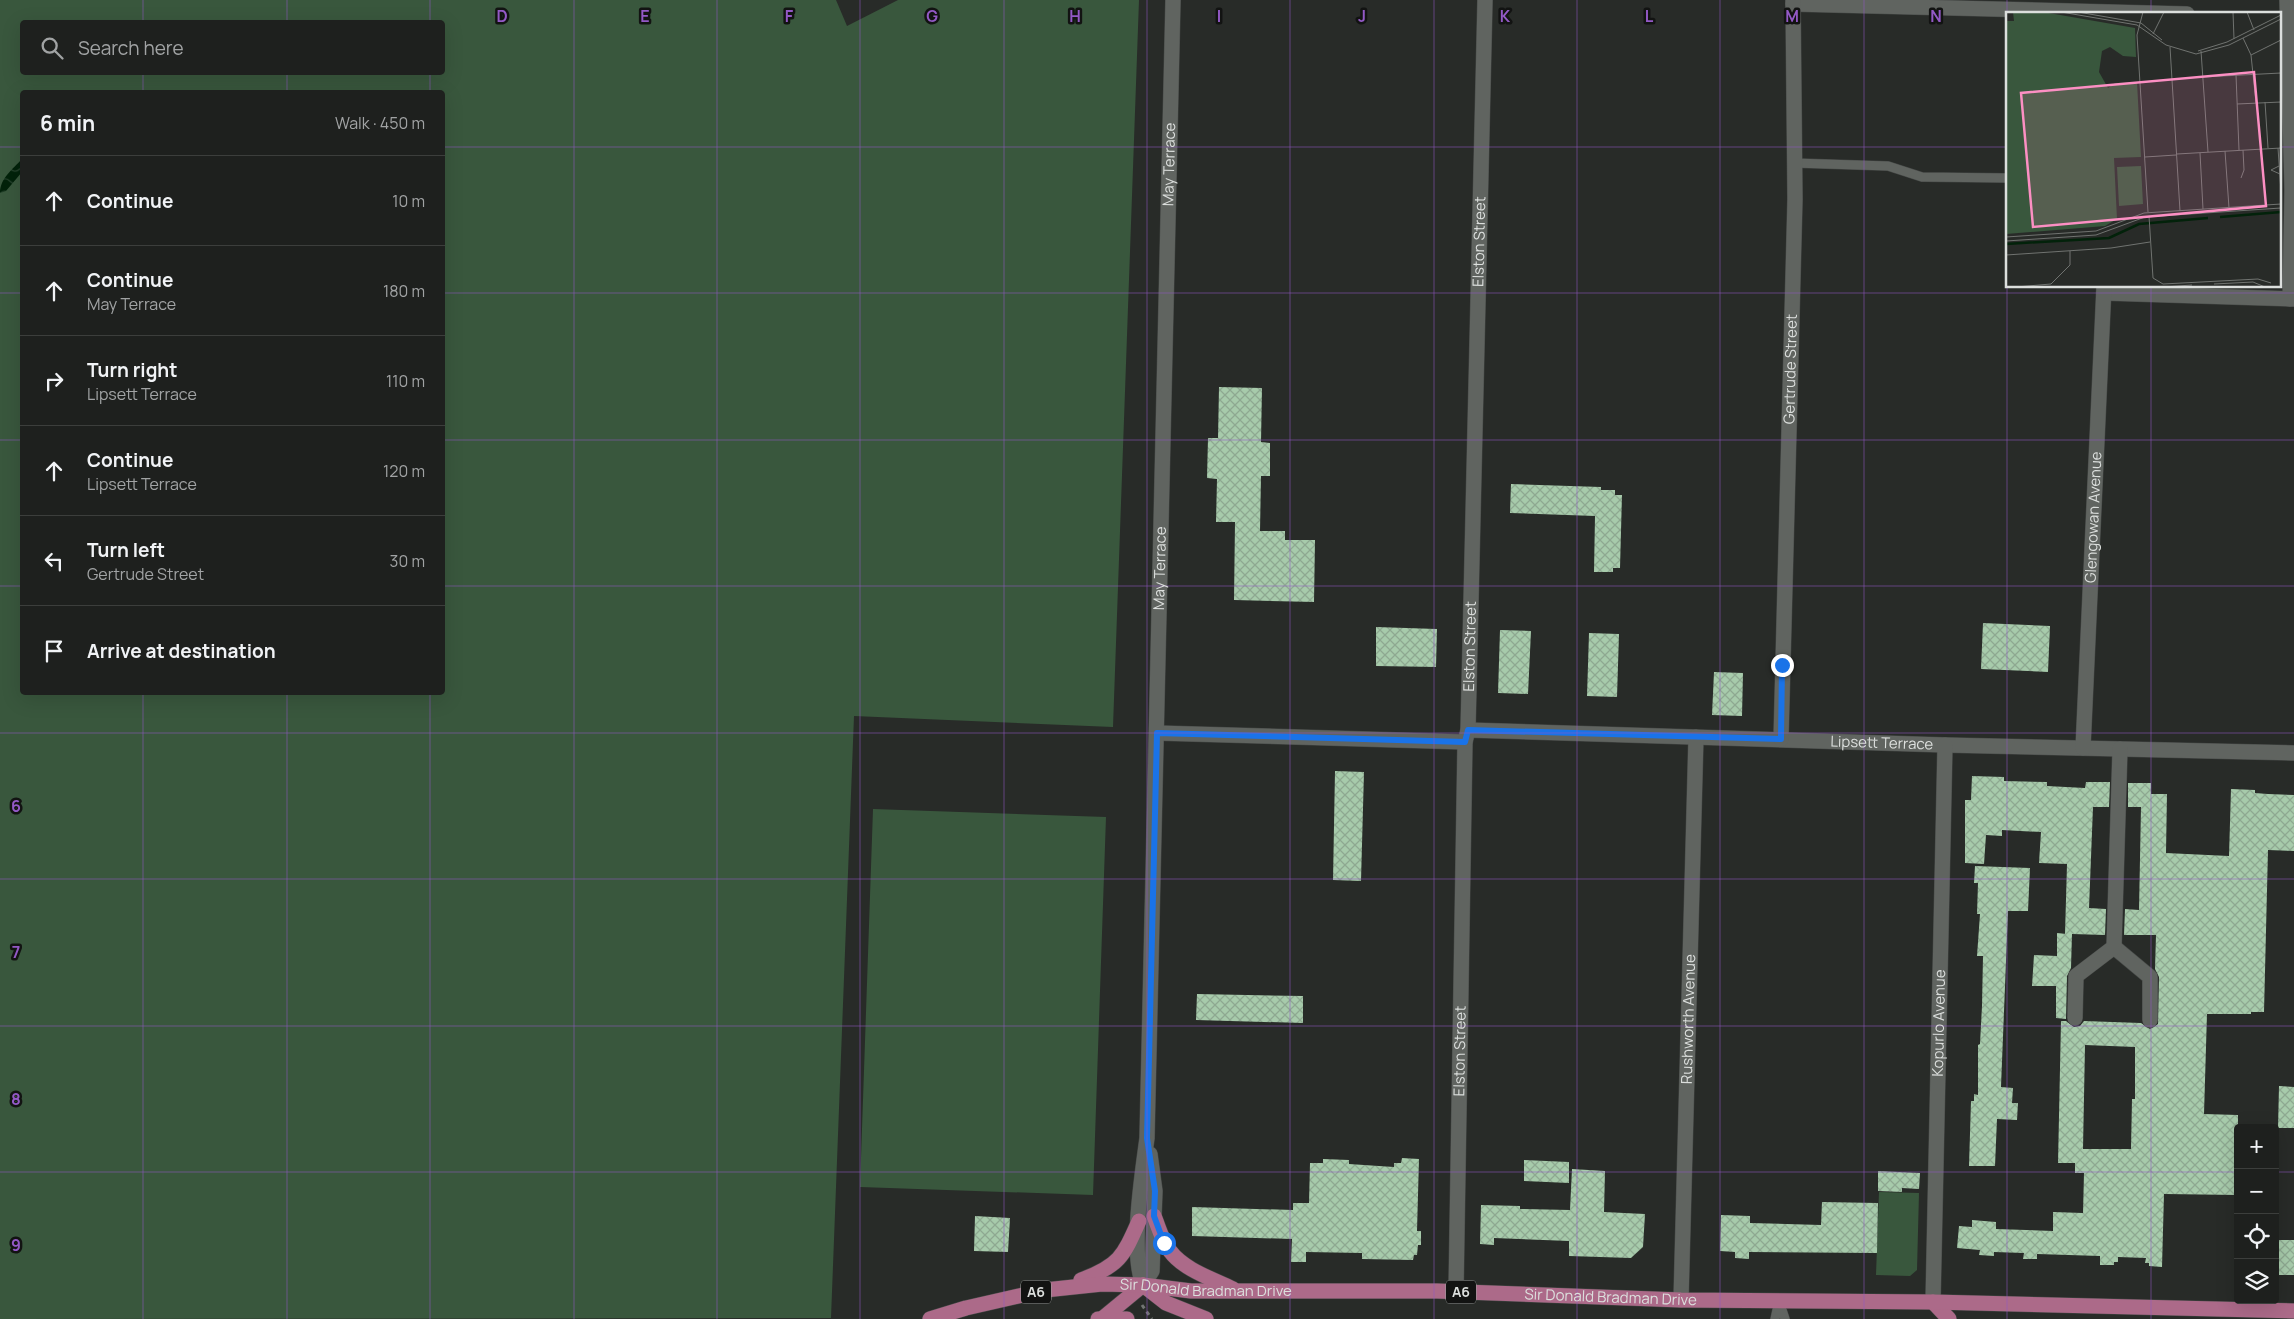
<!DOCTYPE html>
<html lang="en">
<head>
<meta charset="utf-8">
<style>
	body { margin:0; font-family:Manrope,sans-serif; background:#2b2d2b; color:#f1f3f6 }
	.controls { position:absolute; right:15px; bottom:15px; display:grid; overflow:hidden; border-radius:5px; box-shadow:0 5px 20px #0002 }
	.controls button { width:45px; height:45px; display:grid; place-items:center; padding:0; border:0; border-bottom:1px solid #3c3e3c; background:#1e201e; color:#f1f3f6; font:25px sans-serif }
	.stop { position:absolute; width:15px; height:15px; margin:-11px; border:4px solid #1a73e8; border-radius:50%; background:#fff }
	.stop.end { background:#1a73e8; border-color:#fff; box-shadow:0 1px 5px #0008 }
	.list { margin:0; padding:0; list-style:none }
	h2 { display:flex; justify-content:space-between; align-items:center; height:65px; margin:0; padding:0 20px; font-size:21px }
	h2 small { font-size:16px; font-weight:400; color:#a1a3a4 }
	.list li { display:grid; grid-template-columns:32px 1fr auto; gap:15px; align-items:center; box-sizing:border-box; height:90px; padding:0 20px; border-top:1px solid #3c3e3c }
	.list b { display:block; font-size:19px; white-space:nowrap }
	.list p { margin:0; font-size:16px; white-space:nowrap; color:#a1a3a4 }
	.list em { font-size:16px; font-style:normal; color:#a1a3a4 }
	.icon { flex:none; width:28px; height:28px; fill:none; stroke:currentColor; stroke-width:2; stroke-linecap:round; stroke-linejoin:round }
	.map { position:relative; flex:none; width:2294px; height:1319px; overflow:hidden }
	.search { position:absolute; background:#1e201e; box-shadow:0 5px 20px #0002; left:20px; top:20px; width:425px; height:55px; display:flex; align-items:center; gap:12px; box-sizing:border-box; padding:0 18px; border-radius:5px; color:#a1a3a4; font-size:19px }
	.panel { position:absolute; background:#1e201e; box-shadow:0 5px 20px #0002; left:20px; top:90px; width:425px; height:605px; border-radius:5px }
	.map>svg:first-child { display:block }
	.grass { fill:#39573d; fill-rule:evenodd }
	.water { fill:url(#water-waves) }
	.building { fill:url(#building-cross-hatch); fill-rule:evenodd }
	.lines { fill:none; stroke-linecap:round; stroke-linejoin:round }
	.service-casing { stroke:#454846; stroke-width:10 }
	.minor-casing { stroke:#454846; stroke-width:16 }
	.tertiary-casing { stroke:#454846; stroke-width:16 }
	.primary-casing { stroke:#454846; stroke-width:16 }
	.path { stroke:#727573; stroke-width:3; stroke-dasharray:4 4; stroke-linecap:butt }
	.service { stroke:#606460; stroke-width:9 }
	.minor { stroke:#606460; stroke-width:15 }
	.tertiary { stroke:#606460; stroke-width:15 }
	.primary { stroke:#ac6a89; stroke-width:15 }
	.route { stroke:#1a73e8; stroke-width:6 }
	.grid { fill:none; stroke:#9359c6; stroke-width:1; stroke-opacity:0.55 }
	.labels { text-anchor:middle; stroke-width:5; stroke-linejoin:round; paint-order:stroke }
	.shield { fill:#121312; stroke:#9fa2a0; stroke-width:1 }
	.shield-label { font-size:14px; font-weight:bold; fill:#dcdfdd }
	.street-label { font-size:15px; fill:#dcdfdd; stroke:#121312 }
	.inset-river { fill:none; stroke:#02220a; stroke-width:2.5 }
	.inset-road { fill:none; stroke:#707370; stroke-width:1 }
	.view { fill:#fc8fc3; fill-opacity:0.15; stroke:#fc8fc3; stroke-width:2.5 }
	.inset-edge { fill:none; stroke:#dcdfdd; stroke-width:2.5 }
	.grid-label { font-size:16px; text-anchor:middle; font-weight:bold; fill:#9359c6; stroke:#121312; stroke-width:5; stroke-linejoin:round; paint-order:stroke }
</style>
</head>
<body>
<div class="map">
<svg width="2294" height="1319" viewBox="0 0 2294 1319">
	<defs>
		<pattern id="water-waves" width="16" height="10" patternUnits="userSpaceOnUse" patternTransform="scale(1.25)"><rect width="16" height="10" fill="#02220a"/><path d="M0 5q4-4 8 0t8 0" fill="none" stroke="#26422d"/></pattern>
		<pattern id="building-cross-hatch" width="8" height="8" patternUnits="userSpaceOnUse" patternTransform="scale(1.25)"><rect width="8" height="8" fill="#a7cbab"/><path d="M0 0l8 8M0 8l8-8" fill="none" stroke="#8ea991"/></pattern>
	</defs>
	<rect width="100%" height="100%" fill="#282b28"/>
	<path class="grass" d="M0 0H836L847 26 898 0H1139L1113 727 854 716 831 1318 0 1319ZM22 22H442V72H22ZM22 92H442V692H22Z
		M873 809 1106 817 1093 1195 860 1187Z
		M1879 1192 1919 1193 1917 1270 1910 1276 1876 1275Z"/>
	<path class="water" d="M22 159V172L6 191 0 193C0 178 13 169 22 159Z"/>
	<path class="building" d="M1219 387 1262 388 1261 442 1270 443V476H1261L1260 531H1285V540H1315L1314 602 1234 600 1235 522H1216L1217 479 1207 478 1208 438H1218Z
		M1511 484 1601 487V490H1615V495H1622L1620 568H1613V572H1594L1595 516 1510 513Z
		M1983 623 2050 626 2048 672 1981 669Z
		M1376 627 1437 629 1436 667 1376 666Z
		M1500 630 1531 631 1528 694 1498 693Z
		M1589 633 1619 634 1617 697 1587 696Z
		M1714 672 1743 673 1742 716 1712 715Z
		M1335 771 1364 772 1361 881 1333 880Z
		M1972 776 2004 777V781L2047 782V786L2085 788 2086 782H2110L2109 807H2093L2089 908 2106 909 2105 935 2072 934 2071 968 2067 976 2066 1019 2056 1018V986H2032L2034 955 2057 956V933L2067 934H2065L2067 864 2039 863 2041 832 2002 830V836L1986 835 1984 864 1965 863V800H1971Z
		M2128 783H2151V794H2167L2166 853 2229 856 2231 789 2255 790V793L2268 794 2294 795V851L2268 850 2264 1012H2251V1014H2207L2204 1114 2238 1115V1195L2164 1194 2162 1267 2149 1266V1263H2145L2146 1258 2118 1257V1262H2114V1265H2100V1256L2037 1254V1259H2023L2024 1253 1994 1252V1256L1979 1255 1980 1250 1957 1248 1959 1226 1972 1227V1220L1996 1222V1229L2053 1231V1212L2083 1213 2084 1173H2075V1163H2058L2061 1021H2066L2074 1027 2080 1026 2084 1021 2141 1023 2150 1029 2158 1024 2159 977 2155 969 2156 935H2124L2125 909 2139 910 2141 807H2128ZM2085 1045 2135 1047V1099H2132L2131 1149H2083Z
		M1975 866 2030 868 2028 911H2008L2001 1087 2013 1088 2012 1103H2018L2017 1120 1997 1119 1995 1166H1969L1971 1101H1974V1094L1978 1095V1045L1980 1044 1982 1006 1983 956H1977L1980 914H1977L1978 883H1974Z
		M1197 994 1303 996V1023L1196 1020Z
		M2279 1086 2294 1087V1128H2278Z
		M1402 1158 1419 1159 1417 1231H1421V1245H1418L1417 1255H1414L1413 1260 1362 1259V1253L1306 1252V1262H1291L1292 1239 1192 1236V1207L1293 1210V1203H1309L1310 1163H1323V1159L1349 1160V1164L1394 1167V1163H1401Z
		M1524 1160 1569 1162V1183L1524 1181Z
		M1572 1169 1605 1171 1604 1212 1645 1214 1643 1247 1631 1258 1569 1256V1241L1494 1238V1245L1480 1244 1481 1205 1520 1206V1209L1570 1210Z
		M1878 1171 1920 1173 1919 1189 1902 1188V1192L1878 1191Z
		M1822 1202 1878 1203 1877 1253 1749 1252V1259L1735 1258V1252L1720 1251 1721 1215 1750 1216V1223L1821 1225Z
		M975 1216 1010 1218 1008 1252 974 1251Z
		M2278 1240H2294V1275H2277Z"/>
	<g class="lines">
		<g class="service-casing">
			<path id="service" d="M1794 163 1888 166 1922 177 2008 178
				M1779 1301 1785 1319
				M1775 1319 1779 1301"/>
		</g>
		<g class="minor-casing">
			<g id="minor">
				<path d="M2287 0 2292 190 2290 299"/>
				<path d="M1793 4 2187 14"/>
				<path d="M2104 293 2294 299"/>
				<path id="s1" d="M1468 730 1945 745 2294 753"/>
				<path d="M1157 733 1465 742"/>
				<path id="s2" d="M1781 739 1795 199 1793 0"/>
				<path id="s3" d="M2083 748 2104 286"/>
				<path d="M2114 947 2150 977V1020"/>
				<path d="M2075 1018 2076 976 2114 947 2120 749"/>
				<path id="s4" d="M1456 1292 1465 742 1468 730 1485 0"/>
				<path id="s5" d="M1681 1300 1696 737"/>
				<path id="s6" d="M1933 1302 1945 745"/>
			</g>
		</g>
		<g class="tertiary-casing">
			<g id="tertiary">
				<path id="s7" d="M1143 1285C1130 1250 1142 1176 1147 1138L1173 0"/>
				<path d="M1143 1285 1152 1271 1155 1191 1150 1154"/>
			</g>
		</g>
		<g class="primary-casing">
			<g id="primary">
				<path d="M1154 1216C1159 1228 1162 1241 1170 1251 1184 1270 1213 1279 1233 1289"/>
				<path d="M1081 1280C1119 1266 1123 1257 1139 1221"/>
				<path d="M1143 1285 1166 1303 1206 1319"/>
				<path d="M1933 1302 1949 1319"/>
				<path d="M1103 1318 1143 1285"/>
				<path id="s8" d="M930 1319 966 1308 1045 1290 1102 1284 1143 1285 1191 1291H1437L1681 1300 1933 1302 2294 1311"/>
				<path d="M1098 1319H1127"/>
			</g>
		</g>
		<path class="path" d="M1142 1305 1152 1319"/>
		<use href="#service" class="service"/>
		<use href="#minor" class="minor"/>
		<use href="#tertiary" class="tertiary"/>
		<use href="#primary" class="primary"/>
	</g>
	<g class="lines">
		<path class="route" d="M1164 1243 1154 1216 1155 1191 1147 1138 1157 733 1465 742 1468 730 1781 739 1782 665"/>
	</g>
	<path class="grid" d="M143 0V22M287 0V22M430 0V22M574 0V1319M717 0V1319M860 0V1319M1004 0V1319M1147 0V1319M1290 0V1319M1434 0V1319M1577 0V1319M1720 0V1319M1864 0V1319M2007 0V1319M2151 0V14M143 72V92M287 72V92M430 72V92M0 147H22M442 147H2008M2280 147H2294M2151 286V1319M0 293H22M442 293H2294M0 440H22M442 440H2294M0 586H22M442 586H2294M143 692V1319M287 692V1319M430 692V1319M0 733H2294M0 879H2294M0 1026H2294M0 1172H2238M2275 1172H2294"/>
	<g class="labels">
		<g class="shield">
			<rect x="1021" y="1280.5" width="30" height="23" rx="4"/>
			<rect x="1446" y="1280.5" width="30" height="23" rx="4"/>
		</g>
		<g class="shield-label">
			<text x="1036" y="1297">A6</text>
			<text x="1461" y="1297">A6</text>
		</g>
		<g class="street-label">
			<text dy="5" stroke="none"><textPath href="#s7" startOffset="1122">May Terrace</textPath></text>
			<text dy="5" stroke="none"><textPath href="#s4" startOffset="1051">Elston Street</textPath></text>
			<text dy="5" stroke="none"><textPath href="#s2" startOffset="370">Gertrude Street</textPath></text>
			<text dy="5" stroke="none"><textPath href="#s3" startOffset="231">Glengowan Avenue</textPath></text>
			<text dy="5" stroke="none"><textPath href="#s7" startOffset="718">May Terrace</textPath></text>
			<text dy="5" stroke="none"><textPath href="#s4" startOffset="646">Elston Street</textPath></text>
			<text dy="5" stroke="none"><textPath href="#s1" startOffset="414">Lipsett Terrace</textPath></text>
			<text dy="5" stroke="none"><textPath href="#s5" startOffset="281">Rushworth Avenue</textPath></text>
			<text dy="5" stroke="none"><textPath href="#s6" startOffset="279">Kopurlo Avenue</textPath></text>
			<text dy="5" stroke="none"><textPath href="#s4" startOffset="241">Elston Street</textPath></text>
			<text dy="5" stroke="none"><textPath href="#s8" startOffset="280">Sir Donald Bradman Drive</textPath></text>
			<text dy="5" stroke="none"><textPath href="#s8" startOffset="685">Sir Donald Bradman Drive</textPath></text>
		</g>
	</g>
	<g transform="translate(2006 12)">
		<rect width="275" height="275" fill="#282b28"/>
		<path d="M7 0H37L129 16 130 45 117 44 104 35 96 39 93 60 102 76 109 71 131 70 135 145 108 146 111 207 99 214 0 222V9H8ZM135 154 137 192 113 194 111 155Z" fill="#39573d"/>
		<path class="inset-river" d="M214 205 275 200M0 232 103 226 133 212 202 206"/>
		<path class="inset-road" d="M55 0 131 13 160 33 190 42 223 33 275 7M72 0 135 11 156 28M137 0 131 23 142 200M227 0 228 27M241 0 248 18M147 22 158 0M237 26 245 43 250 91M164 35 174 199M192 39 221 30 275 3M195 39 202 140M245 43 275 28M230 63 233 138M197 65 275 61M259 90 262 136M231 92 275 90M272 136 275 180M219 139 223 196M194 141 197 197M171 142 275 136M139 145 170 143M273 154 265 158 274 162M235 166 238 158 237 138M143 204 147 266M0 225 90 219 138 201 275 192M0 229 90 223 139 205 275 196M0 243 105 236 144 230M147 266 157 272 252 267 265 271M208 272 247 270 259 275M10 275 45 272 64 253V239M157 275 186 273"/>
		<path class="view" d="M248 60 260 194 27 215 15 81Z"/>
		<rect width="275" height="275" class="inset-edge"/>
	</g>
	<g class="grid-label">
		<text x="502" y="22">D</text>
		<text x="645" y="22">E</text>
		<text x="789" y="22">F</text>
		<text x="932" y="22">G</text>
		<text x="1075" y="22">H</text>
		<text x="1219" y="22">I</text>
		<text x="1362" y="22">J</text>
		<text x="1505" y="22">K</text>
		<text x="1649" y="22">L</text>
		<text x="1792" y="22">M</text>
		<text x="1936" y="22">N</text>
		<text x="16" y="812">6</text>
		<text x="16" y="958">7</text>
		<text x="16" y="1105">8</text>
		<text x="16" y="1251">9</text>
	</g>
</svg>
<div class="controls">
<button>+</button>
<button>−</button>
<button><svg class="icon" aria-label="locate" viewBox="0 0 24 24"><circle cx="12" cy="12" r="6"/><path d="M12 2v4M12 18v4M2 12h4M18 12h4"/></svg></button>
<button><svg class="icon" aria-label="layers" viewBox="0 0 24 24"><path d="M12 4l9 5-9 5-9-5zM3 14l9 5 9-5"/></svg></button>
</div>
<div class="stop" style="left:1164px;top:1243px"></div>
<div class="stop end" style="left:1782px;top:665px"></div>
<div class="search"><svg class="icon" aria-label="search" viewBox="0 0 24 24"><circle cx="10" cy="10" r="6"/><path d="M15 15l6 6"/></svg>Search here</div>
<section class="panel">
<h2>6 min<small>Walk · 450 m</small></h2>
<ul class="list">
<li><svg class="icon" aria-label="ahead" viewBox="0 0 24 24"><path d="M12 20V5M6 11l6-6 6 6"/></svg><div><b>Continue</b></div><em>10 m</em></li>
<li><svg class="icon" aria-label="ahead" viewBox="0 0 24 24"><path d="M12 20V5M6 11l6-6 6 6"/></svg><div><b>Continue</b><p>May Terrace</p></div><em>180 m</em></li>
<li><svg class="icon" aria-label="right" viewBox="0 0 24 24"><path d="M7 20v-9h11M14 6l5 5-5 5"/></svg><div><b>Turn right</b><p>Lipsett Terrace</p></div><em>110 m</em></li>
<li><svg class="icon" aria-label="ahead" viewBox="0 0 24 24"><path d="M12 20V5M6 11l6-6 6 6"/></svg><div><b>Continue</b><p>Lipsett Terrace</p></div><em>120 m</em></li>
<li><svg class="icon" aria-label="left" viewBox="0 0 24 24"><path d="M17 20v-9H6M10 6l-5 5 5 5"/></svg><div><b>Turn left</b><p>Gertrude Street</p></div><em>30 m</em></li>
<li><svg class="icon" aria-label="arrive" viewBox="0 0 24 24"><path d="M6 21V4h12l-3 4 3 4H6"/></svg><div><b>Arrive at destination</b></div></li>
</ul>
</section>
</div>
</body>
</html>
